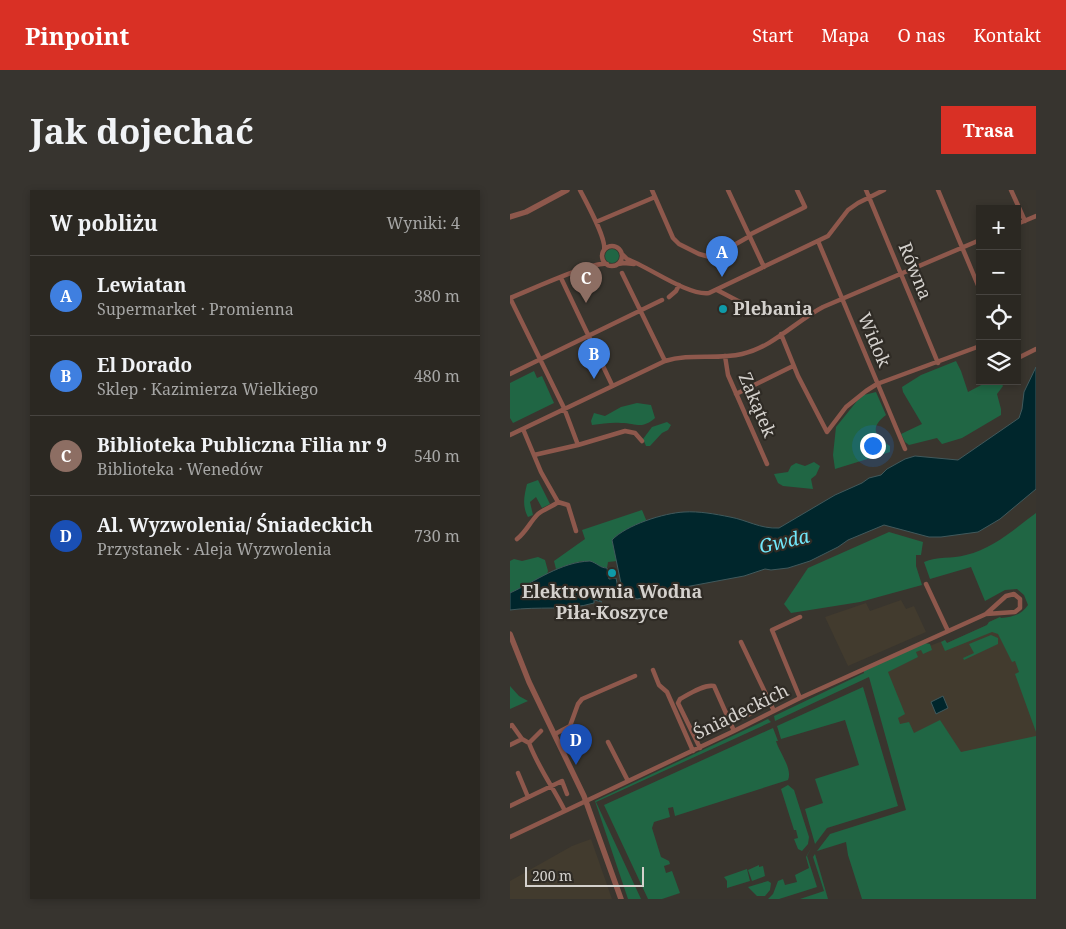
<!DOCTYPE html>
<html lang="pl">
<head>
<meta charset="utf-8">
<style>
	body { margin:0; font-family:"Noto Serif",serif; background:#37342f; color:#f1f3f6 }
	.controls { position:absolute; right:15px; top:15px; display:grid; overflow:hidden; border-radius:0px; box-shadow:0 2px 8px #0003 }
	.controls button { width:45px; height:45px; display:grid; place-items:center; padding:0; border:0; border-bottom:1px solid #474440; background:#2b2822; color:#f1f3f6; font:25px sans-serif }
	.scale { position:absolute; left:15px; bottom:12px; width:119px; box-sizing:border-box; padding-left:5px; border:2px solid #d4d1cd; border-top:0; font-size:14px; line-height:18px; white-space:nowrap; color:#d4d1cd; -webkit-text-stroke:4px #2f2b25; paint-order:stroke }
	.you { position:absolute; left:362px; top:255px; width:18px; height:18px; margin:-12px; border:4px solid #fff; border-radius:50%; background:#1a73e8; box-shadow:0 0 0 8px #1a73e833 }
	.badge { display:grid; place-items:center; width:32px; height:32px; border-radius:50%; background:#d93025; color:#fff; font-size:16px; font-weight:700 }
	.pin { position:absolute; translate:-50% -41px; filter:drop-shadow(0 1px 2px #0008) }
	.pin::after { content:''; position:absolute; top:26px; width:18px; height:15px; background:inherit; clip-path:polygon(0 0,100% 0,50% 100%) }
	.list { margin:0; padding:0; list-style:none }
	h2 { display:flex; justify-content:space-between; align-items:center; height:65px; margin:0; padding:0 20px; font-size:21px }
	h2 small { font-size:16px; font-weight:400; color:#a6a6a5 }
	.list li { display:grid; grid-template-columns:32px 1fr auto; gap:15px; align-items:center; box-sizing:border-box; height:80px; padding:0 20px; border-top:1px solid #474440 }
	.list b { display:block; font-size:19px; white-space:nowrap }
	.list p { margin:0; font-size:16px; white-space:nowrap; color:#a6a6a5 }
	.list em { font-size:16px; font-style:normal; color:#a6a6a5 }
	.icon { flex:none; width:28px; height:28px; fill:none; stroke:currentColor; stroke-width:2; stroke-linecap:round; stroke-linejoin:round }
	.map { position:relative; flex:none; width:526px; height:709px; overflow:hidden; border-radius:0px }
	header { display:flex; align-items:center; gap:30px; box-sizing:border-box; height:70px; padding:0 25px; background:#d93025; color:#fff }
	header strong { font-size:24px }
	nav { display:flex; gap:28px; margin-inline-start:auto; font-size:18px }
	.intro { display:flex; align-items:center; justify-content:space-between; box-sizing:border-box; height:120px; padding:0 30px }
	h1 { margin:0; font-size:35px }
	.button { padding:12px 22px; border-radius:0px; background:#d93025; color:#fff; font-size:18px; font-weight:700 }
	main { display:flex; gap:30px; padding:0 30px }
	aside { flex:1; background:#2b2822; border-radius:0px; box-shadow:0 2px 8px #0003 }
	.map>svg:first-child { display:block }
	.built { fill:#423b2e }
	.green { fill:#206644 }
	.water { fill:#00262c; stroke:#40595c }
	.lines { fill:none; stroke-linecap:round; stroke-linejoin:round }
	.minor { stroke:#8e584c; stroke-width:4.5 }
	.tertiary { stroke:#8e584c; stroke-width:5.5 }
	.culture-dot { fill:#0f9aa8; stroke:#2f2b25; stroke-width:2 }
	.labels { text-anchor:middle; stroke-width:4.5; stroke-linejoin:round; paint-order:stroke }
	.street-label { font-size:18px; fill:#d4d1cd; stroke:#2f2b25 }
	.poi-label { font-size:18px; font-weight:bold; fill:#d4d1cd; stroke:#2f2b25; text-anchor:start }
	.water-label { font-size:19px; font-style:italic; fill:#71e7fa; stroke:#2f2b25 }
</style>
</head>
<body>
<header>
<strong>Pinpoint</strong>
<nav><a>Start</a><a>Mapa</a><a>O nas</a><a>Kontakt</a></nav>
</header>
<div class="intro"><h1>Jak dojechać</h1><a class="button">Trasa</a></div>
<main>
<aside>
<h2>W pobliżu<small>Wyniki: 4</small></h2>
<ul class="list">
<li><span class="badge" style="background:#3f7fe0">A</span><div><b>Lewiatan</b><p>Supermarket · Promienna</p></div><em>380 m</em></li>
<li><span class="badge" style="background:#3f7fe0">B</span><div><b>El Dorado</b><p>Sklep · Kazimierza Wielkiego</p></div><em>480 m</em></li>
<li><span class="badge" style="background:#8d6e63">C</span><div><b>Biblioteka Publiczna Filia nr 9</b><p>Biblioteka · Wenedów</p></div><em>540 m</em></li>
<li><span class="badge" style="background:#1a4fb4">D</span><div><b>Al. Wyzwolenia/ Śniadeckich</b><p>Przystanek · Aleja Wyzwolenia</p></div><em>730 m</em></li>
</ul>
</aside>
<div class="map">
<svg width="526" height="709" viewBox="0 0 526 709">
	<rect width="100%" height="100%" fill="#39352e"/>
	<path class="built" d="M391 410 396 419 404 416 416 442 338 476 315 427 356 413 360 421Z
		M490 427 526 524V552L401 580 363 478 435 450 437 453 477 435 479 432Z
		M81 649 102 709H0V691L62 656Z"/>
	<path class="green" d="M95 66a7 7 0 1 1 14 0a7 7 0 1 1-14 0Z
		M446 171 451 181 458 202 479 191H490L493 196 487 204 491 219V225L452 248 432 254 427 248 399 255 395 252 391 244 412 234 393 202 392 197 411 185Z
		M24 181 27 188 32 186 44 213 3 233 0 228V193Z
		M366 202 376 225C359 238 365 246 380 256V262L325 279 323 265 326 237 347 211 354 205Z
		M127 213 141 215 145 228C131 240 127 233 111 233 102 232 92 234 82 235L81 231 84 223 95 226 111 217Z
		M157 232 161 235 158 240 152 243 140 256H136L133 249 142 237Z
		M304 272 310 276 306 285 301 289 303 299 273 296 268 293 264 284 278 282 281 276 286 273 295 276Z
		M28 290 40 314 32 318 26 307 20 312 23 325 18 327C12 316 14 306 17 294Z
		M132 320 137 332C124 336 112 340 102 350L107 371 98 372 97 378C91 378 88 375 82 372 71 368 56 376 46 379L44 371 75 349 72 340Z
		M526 323V542L505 484 509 482 505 471 502 472 488 444 482 442 435 461 431 452 435 450 437 453 477 435 479 432 490 427 491 428C503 427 511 425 518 415L514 405 507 399 495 400 475 411 461 377 420 389 414 372C427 366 442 369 456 365 484 358 504 339 526 323Z
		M379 342 413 352 411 365H406V376L412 395 350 412 281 423 274 414 298 378Z
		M28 367 35 370 38 381 37 384 18 395 0 403V371L4 369 12 371Z
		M481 445 488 448V454L454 470 453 468 464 463 459 454Z
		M415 453 420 454 422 460 413 464 411 460 406 462 408 467 378 482 395 524 388 528 390 534 399 532 404 543 430 530 451 562 526 546V709H352L338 665 336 652 307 661 320 644 396 620 359 487 265 531 264 526 354 483V481Z
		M0 496 9 506 18 511 0 519Z
		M353 497 388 616 317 638 305 654 295 619 313 613 305 589 349 575 335 530 271 549 267 536Z
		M258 529 261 532 86 612 131 709H118L85 611Z
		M263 538 268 551H266C269 562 283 579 278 590L165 626 163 617 158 618 160 627 144 632 142 638 151 667 159 671 160 674 154 676 156 683 162 681 170 703 152 709H138L94 615Z
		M278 595 284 600 299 647 298 654 292 661 288 659 284 649 288 648 286 640H284L271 599Z
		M301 658 297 666 307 697 269 709H258L263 704 268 691 273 689 275 695 287 692 285 685 299 678 296 667Z
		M305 664 318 709H290L314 701 303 667Z
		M249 675V677L253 676 255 686 242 691 238 680Z
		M237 679 240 691 217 698V691L214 687Z
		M258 691 261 693 260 700 255 706H247L238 697Z"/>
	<path class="water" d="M526 177V299L490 329 468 342 431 347H419L374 335 338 350 328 357 300 371 278 378 261 380 255 379 234 386 143 403 141 406 127 409 113 403 102 350C116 335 154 323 174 322 189 321 205 324 220 327 237 330 250 339 269 338L325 305 352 293 359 288 371 285 377 279 395 269 405 266 448 270 509 228 512 219 514 202Z
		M80 371C87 373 90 378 97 378L99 389 106 388 109 403 90 407 89 410 92 412 84 410V413C57 421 28 416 0 420V403C26 391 51 372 80 371Z
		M433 506 438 518 426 524 421 512Z"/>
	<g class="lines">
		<path class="minor" d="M70 0C76 12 97 49 94 60
			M142 0 163 48 169 54 189 64 200 67 210 63 240 46
			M218 0 254 77
			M356 0 428 173
			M428 0 470 100
			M501 0 515 31
			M86 32 145 7
			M507 34 526 26
			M239 45 295 17 287 0
			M308 51 395 259
			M92 66a10 10 0 1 1 20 0a10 10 0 1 1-20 0Z
			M112 64 117 69C139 77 178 106 199 103L318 46 338 20 348 13 374 0
			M108 74 114 73 124 74
			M112 83 155 171
			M51 88 102 195
			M207 100 251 123
			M159 107 166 101 169 95
			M0 108 54 218 68 255
			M0 108C18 101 82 71 97 74
			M271 144 288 186 317 242 336 217 356 201 367 194 470 156
			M507 165 510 167 526 159
			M215 166 218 185 257 274
			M0 184 152 110
			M226 204 283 176
			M13 239 31 282 48 312
			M0 245 155 171C180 163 207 170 232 164 263 157 286 131 313 117L470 50
			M24 265 68 255 115 241 125 243 132 251
			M48 312 58 315 66 341
			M7 349C16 342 20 332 28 324 34 319 42 317 48 312
			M416 394 438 441
			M290 427 262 440 290 508
			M231 452 264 521
			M143 480 149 495 157 502 183 561
			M0 536 2 535 12 549
			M45 544 60 536 68 514 72 509 125 486
			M186 549 244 522
			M98 552 118 591
			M19 553C29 579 43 597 55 621
			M0 555 12 549 19 553 31 541
			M190 558 168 513 170 509C179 504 194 494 204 496L224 541
			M8 583 18 607
			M0 616 52 591 57 604
			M0 647 224 541 290 508 476 424 496 406 504 404 510 409V418L505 422 476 424"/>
		<path class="tertiary" d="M0 27 16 22 57 0
			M0 444 19 492 74 606 111 709"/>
	</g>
	<g class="culture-dot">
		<circle cx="213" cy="119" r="5"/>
		<circle cx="102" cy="383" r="5"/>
	</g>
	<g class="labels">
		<g class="street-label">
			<text transform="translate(405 81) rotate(68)" y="6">Równa</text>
			<text transform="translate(364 150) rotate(67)" y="6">Widok</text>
			<text transform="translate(247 215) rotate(67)" y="6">Zakątek</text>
			<text transform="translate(231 522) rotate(-26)" y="6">Śniadeckich</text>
		</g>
		<g class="poi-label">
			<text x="223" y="125">Plebania</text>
			<text x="102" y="408" text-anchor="middle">Elektrownia Wodna<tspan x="102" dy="21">Piła-Koszyce</tspan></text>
		</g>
		<g class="water-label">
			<text transform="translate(274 351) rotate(-13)" y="7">Gwda</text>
		</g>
	</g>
</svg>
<div class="controls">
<button>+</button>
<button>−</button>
<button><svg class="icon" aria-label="locate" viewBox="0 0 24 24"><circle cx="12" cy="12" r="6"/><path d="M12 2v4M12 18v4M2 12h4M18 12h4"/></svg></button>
<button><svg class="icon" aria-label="layers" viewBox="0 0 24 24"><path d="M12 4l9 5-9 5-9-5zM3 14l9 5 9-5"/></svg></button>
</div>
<div class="scale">200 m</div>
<div class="you"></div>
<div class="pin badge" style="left:212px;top:87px;background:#3f7fe0">A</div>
<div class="pin badge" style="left:84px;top:189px;background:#3f7fe0">B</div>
<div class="pin badge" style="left:76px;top:113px;background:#8d6e63">C</div>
<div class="pin badge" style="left:66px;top:575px;background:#1a4fb4">D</div>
</div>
</main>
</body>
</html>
